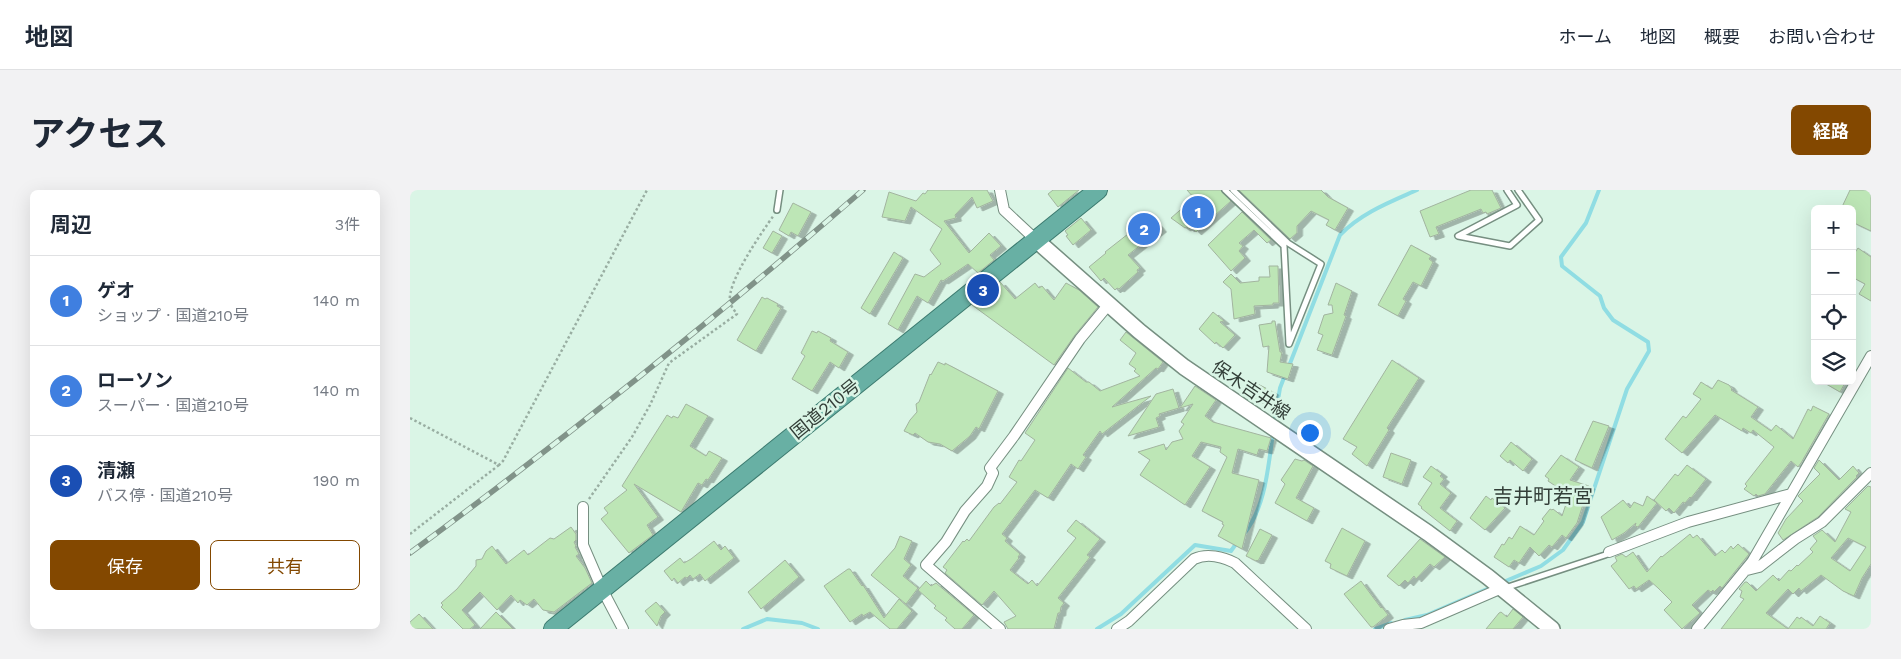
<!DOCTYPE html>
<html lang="ja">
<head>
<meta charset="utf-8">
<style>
	body { margin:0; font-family:"Work Sans","Noto Sans JP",sans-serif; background:#f2f2f3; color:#1f2937 }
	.controls { position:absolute; right:15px; top:15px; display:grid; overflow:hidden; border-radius:8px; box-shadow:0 5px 20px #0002 }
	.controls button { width:45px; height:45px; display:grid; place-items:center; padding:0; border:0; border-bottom:1px solid #e0e1e3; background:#fff; color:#1f2937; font:25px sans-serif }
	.you { position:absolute; left:899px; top:242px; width:18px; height:18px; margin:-12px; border:4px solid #fff; border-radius:50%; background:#1a73e8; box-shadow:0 0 0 8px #1a73e833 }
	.badge { display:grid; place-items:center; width:32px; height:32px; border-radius:50%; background:#834800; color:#fff; font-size:16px; font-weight:700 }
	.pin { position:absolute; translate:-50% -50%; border:2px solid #fff; box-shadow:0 1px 5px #0006 }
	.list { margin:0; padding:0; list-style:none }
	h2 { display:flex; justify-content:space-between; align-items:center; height:65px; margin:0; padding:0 20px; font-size:21px }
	h2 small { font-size:16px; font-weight:400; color:#747a83 }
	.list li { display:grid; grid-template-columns:32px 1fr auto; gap:15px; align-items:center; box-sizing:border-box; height:90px; padding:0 20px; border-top:1px solid #e0e1e3 }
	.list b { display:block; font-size:19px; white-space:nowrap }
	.list p { margin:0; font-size:16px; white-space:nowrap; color:#747a83 }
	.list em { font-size:16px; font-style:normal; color:#747a83 }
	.actions { display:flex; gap:10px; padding:15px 20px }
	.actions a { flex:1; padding:11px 0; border:1px solid #834800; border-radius:8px; text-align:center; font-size:18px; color:#834800 }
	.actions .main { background:#834800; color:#fff }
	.icon { flex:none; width:28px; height:28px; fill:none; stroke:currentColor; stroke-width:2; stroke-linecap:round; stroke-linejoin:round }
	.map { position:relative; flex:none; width:1461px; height:439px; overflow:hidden; border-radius:8px }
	header { display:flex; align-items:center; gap:30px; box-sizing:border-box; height:70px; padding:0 25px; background:#fff; border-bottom:1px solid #e0e1e3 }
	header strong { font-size:24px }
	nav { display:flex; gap:28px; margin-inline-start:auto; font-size:18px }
	.intro { display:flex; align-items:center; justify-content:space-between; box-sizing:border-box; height:120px; padding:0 30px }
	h1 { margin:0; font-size:35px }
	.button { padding:12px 22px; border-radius:8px; background:#834800; color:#fff; font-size:18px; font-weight:700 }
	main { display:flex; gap:30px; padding:0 30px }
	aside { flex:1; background:#fff; border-radius:8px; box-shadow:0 5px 20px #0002 }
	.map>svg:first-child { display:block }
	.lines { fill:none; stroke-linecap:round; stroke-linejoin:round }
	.stream { stroke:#90dde3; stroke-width:4 }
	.building { fill:#bde6b6; stroke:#a2b49f; fill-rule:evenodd; filter:url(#shadow) }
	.service-casing { stroke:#768f81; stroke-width:8 }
	.minor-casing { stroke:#768f81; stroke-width:12 }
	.secondary-casing { stroke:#768f81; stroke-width:18 }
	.trunk-casing { stroke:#3d7b70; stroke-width:20 }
	.path { stroke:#99aea2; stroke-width:2.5; stroke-dasharray:2.5 2.5; stroke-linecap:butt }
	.service { stroke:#fff; stroke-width:5 }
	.minor { stroke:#fff; stroke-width:10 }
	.secondary { stroke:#fff; stroke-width:15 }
	.trunk { stroke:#68b0a4; stroke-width:18 }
	.rail-casing { stroke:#819389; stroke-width:5.5 }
	.rail { stroke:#daf5e6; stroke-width:4; stroke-dasharray:11; stroke-linecap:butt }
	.labels { text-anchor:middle; stroke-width:5; stroke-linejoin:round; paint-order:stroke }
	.street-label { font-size:18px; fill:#333e38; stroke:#daf5e6 }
	.quarter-label { font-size:20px; fill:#333e38; stroke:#daf5e6 }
</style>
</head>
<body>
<header>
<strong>地図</strong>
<nav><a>ホーム</a><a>地図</a><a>概要</a><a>お問い合わせ</a></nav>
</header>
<div class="intro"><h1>アクセス</h1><a class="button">経路</a></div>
<main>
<aside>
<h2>周辺<small>3件</small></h2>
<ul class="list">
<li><span class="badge" style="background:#3f7fe0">1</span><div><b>ゲオ</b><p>ショップ · 国道210号</p></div><em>140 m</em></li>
<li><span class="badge" style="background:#3f7fe0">2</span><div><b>ローソン</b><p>スーパー · 国道210号</p></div><em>140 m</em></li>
<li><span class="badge" style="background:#1a4fb4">3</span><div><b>清瀬</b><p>バス停 · 国道210号</p></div><em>190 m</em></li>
</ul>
<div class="actions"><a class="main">保存</a><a>共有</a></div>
</aside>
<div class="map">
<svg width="1461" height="439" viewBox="0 0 1461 439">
	<defs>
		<filter id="shadow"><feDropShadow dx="5.5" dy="3" stdDeviation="0" flood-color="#0004"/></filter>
	</defs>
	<rect width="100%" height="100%" fill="#daf5e6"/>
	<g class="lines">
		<path class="stream" d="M879 176 930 45C951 23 980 12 1007 0
			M864 234 870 198 875 185
			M834 344C856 316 858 277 863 243
			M1091 393 1131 376 1153 360 1173 332 1217 199 1239 161 1238 152 1203 130 1194 118 1190 106 1152 76 1151 67 1176 33 1189 0
			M995 430 1017 425 1084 396
			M333 439 357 429 392 433 408 439
			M687 439 711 424 785 355 821 361 828 351
			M965 439 981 433"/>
	</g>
	<path class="building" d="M518 0H577L583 11 567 18 562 7 545 25 546 28 534 31 559 63 579 43 591 56 580 65 584 70 568 83 558 74 533 91 531 90 518 113 507 106 488 140 478 134 505 84 514 87 531 74 520 60 532 39 501 17 495 31 472 27 479 2 506 11 513 3 515 4Z
		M643 0H669L648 17 638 4Z
		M777 0H811L821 11 786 42 781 37 779 39 777 37 775 38 761 28 784 8Z
		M829 0H911L918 7 938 18 925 40 916 35 919 30 901 21 887 36V43L880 49Z
		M1061 0H1082L1091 18 1077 24 1076 22 1073 23 1071 19 1026 37 1029 44 1020 47 1010 21Z
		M1440 0H1461V41L1442 32V19H1431Z
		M383 13 401 22 388 46 381 42 379 46 369 40Z
		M737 22 751 39 718 65 730 78 727 80 728 82 709 99 707 98 705 100 694 88 691 91 679 77 696 63 695 62 718 44 716 43 718 41 716 39Z
		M832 22 861 50 857 53 844 40 829 53 833 56 829 61 835 68 821 81 798 55Z
		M671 28 681 40 663 55 656 46 658 45 655 41Z
		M363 41 372 46 362 63 353 58Z
		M1001 55 1021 66 1019 69 1023 72 1011 96 1003 92 993 109 996 111 988 126 968 115Z
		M1448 58 1461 67V111L1449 104 1455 94 1442 87V67Z
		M484 62 493 68 460 124 451 118Z
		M859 76H868L869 113H863V115L844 116 845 124 824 129 821 99 813 92 821 84 830 93 849 91V87H860Z
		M590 92 605 109 625 93 629 98 632 96 644 110 656 93 669 100 688 117 665 145 644 175 562 115Z
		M926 93 942 101 934 125 936 126 922 165 907 160 913 145 908 143 914 125 923 123 922 115H918Z
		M352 107 355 109 357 108 368 114 367 116 371 118 346 161 327 150Z
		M803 122 814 131 810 132 825 145 813 158 806 152 805 154 789 139Z
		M862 131H865L870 162H872L870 172 883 174 878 189 857 182 859 156 853 157 849 135 862 133Z
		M402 141 407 143 408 141 421 148 420 151 438 162 429 178 420 172 402 201 382 189 395 166 391 163Z
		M716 142 753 172 748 179 746 178 702 217 741 206 692 244 690 241 673 265 676 267 668 279 661 274 638 308 625 300 592 344 597 348 595 351 610 364 608 367 609 368 600 380 618 394 622 390 627 396 666 348 657 341 666 330 690 349 677 365 680 367 648 408 654 413 651 417 650 423H648L644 439H598L594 432 606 426 584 401 572 415 535 383 537 380 533 377 553 351 554 352 557 349 559 351 584 317 589 313 590 314 607 292 599 287 609 270 611 271 625 250 615 243 658 178 676 192H679L690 201 730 186 724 181 726 179 719 174 726 163 710 150Z
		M982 170 1009 188 977 238 979 240 957 276 942 264 947 257 933 249Z
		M528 172 535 175V173L588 201 569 239 566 237 560 246 542 261 530 254 518 252 505 243 503 245 494 241 500 230 507 222 506 214 509 212 520 184 521 185Z
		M1308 190 1319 195 1322 199 1321 200 1348 217 1341 227 1361 241 1366 235 1383 249 1398 219 1401 221 1403 216 1419 224 1391 273 1388 277 1381 271 1355 304 1348 306 1346 304 1344 306 1334 299 1337 296 1335 294 1364 257 1343 240 1341 243 1333 238 1332 241 1305 225 1272 263 1255 249 1273 226 1276 228 1291 209 1283 204 1291 192 1302 199Z
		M842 191 863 202 858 215 835 205Z
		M1411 191H1436L1430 202Z
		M785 196 806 210 795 226 803 232 861 248 857 261 849 259 847 265 828 259 822 283 849 290 832 359 808 346 814 335 812 334 813 332 792 321 817 267 810 262 811 257 791 252 782 266 800 277 775 315 730 285 740 270 728 262 754 254 756 260 762 252 773 249 769 241 774 234 771 232 783 214 770 218Z
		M763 199 769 218 749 224 750 226 746 228 749 237 718 246 746 204Z
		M276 214 298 226 280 256 296 266 299 261 312 268 298 290 296 289 292 295 288 293 271 322 224 294 248 327 237 335 243 345 219 363 191 329 198 323 194 318 217 300 212 296 257 225 262 228 263 226 268 228Z
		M1183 231 1199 236 1182 278 1165 270Z
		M1101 252 1122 269 1113 281 1100 270 1098 273 1090 266Z
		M981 263 1001 270 992 294 973 287Z
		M1151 265 1169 277 1160 290 1179 296 1167 333 1156 348 1152 345 1142 357 1139 355 1129 366 1120 357 1109 373 1104 370 1099 377 1084 367 1092 354 1094 355 1099 347 1102 349 1110 336 1124 345 1134 331 1132 329 1140 319 1142 320 1143 319 1152 326 1159 305 1138 291 1139 289 1135 286Z
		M885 269 892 271 894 270 903 276 886 308 904 318 897 331 865 313 875 294 871 290Z
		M1409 270 1429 290 1443 276 1449 283 1446 286 1447 287 1408 327 1373 350 1368 343 1376 329 1393 311 1388 306 1410 284 1404 278Z
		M1277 275 1296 289 1281 308 1280 307 1275 313 1273 312 1264 323 1259 318 1256 321 1244 310 1265 284 1268 286Z
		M1021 276 1032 284 1030 286 1034 289 1030 294 1041 303 1030 318 1047 331 1040 341 1011 318 1012 317 1008 314 1022 293 1013 287Z
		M1458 296 1461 297V374L1452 388 1444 406 1433 401 1411 385 1391 401 1389 398 1383 404 1378 399 1356 423 1378 439H1311L1334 409 1330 407 1332 401 1329 399 1335 392H1337L1346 401 1363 385 1369 391 1379 380 1381 381 1387 375 1388 376 1403 362 1400 359 1407 351 1403 346 1412 340 1425 352 1441 322 1435 319ZM1438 348 1456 357 1440 381 1421 368Z
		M1076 306 1081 310 1082 308 1095 318 1075 340 1060 328Z
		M1237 306 1247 313 1228 337 1225 336 1226 333 1214 343 1202 350 1191 327 1213 310 1220 318 1224 312 1233 316Z
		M161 337 166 344V350L164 352 166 356 165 357 169 364 166 366 175 378 182 393 144 422 133 420 124 409 117 415 110 410 108 413 101 405 87 420 70 402 52 420 65 435 60 439H53L31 417 33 415 31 413 47 399 66 376V370L72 369 76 361 82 356 96 374 114 360 118 365 140 348 144 349Z
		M932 338 955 351 937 386 920 378 921 374 915 371Z
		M850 339 862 345 848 371 847 370 846 371 836 366Z
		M1280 344 1283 348 1287 345 1305 366 1312 360 1315 363 1321 356 1323 359 1328 354 1339 364 1312 398 1310 396 1304 402 1303 400 1301 402 1298 400 1282 415 1290 423 1272 439 1254 420 1262 412 1248 398 1239 390 1226 399 1224 396 1219 399 1201 376 1207 371 1205 367 1212 364 1216 367 1223 362 1237 382 1251 366 1252 367Z
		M490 346 502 351 494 369 501 375 493 386 508 398 496 414 461 385 485 358Z
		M1010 349 1035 367 1024 377 1020 374 1006 389 1004 386 998 393 995 390 989 396 977 386Z
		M304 351 311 360 315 356 324 368 295 391 290 384 283 389 280 385 277 388 275 387 268 393 264 388 262 391 254 381 270 368 274 373 281 369Z
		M375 370 389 387 351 419 338 402Z
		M438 379H440L452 396 453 395 474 428 489 409 502 421 487 439H480L460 422 453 426 452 424 440 432 414 396Z
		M516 391 521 396 526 393 564 425 552 439H545L535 430 537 428 524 418 526 416 508 400Z
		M951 391 971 418 972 417 978 425 963 437H961L934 404Z
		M246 412 255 422 251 426 247 436 235 421Z
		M1103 419 1113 427 1103 439H1076L1089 423 1091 422 1097 427Z
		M86 422 103 439H70Z
		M9 424 23 439H0V432Z
		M1410 426 1420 433 1416 439H1378L1387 427 1390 429 1391 427 1403 436Z"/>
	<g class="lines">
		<g class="service-casing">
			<path id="service" d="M815 0 874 56 879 154 911 74 878 53 823 0
				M1097 0 1107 15 1048 46 1100 56 1129 30 1108 0
				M367 20 370 0
				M1095 398 1195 365 1199 362"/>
		</g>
		<g class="minor-casing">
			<path id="minor" d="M590 0 594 20 626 50
				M173 317V355L192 399 213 439
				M1199 362 1278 332 1381 304
				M1337 380 1349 377 1385 349 1412 332 1461 283
				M590 439 516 375 536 352 555 321 577 296 583 283 580 278 604 246 670 149 699 114
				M707 439 719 431 784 369C797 363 813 367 825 373L896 439
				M979 439 993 435 1011 433 1092 398
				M1287 439 1342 372 1461 166"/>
		</g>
		<g class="secondary-casing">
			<path id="secondary" d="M626 50 729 141 774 177 1018 343 1078 387 1142 439"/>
		</g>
		<g class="trunk-casing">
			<path id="trunk" d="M143 439 688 0"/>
		</g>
		<path class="path" d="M0 228 89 275 93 271 237 0
			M179 309 222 247 240 215 259 173 327 124C324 120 320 115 320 111 317 92 352 42 364 25
			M0 344 89 275"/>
		<use href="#service" class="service"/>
		<use href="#minor" class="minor"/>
		<use href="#secondary" class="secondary"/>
		<use href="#trunk" class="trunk"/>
		<g class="rail-casing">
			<path id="rail" d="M0 363C156 248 307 127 453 0"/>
		</g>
		<use href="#rail" class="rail"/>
	</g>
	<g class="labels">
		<g class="street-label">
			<text transform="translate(841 200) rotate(34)" y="6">保木吉井線</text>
			<text transform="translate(415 219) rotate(-39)" y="6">国道210号</text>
		</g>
		<g class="quarter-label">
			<text x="1133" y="313">吉井町若宮</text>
		</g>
	</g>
</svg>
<div class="controls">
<button>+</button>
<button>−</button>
<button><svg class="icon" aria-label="locate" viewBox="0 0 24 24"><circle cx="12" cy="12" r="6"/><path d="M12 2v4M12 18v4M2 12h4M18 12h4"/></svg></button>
<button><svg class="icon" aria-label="layers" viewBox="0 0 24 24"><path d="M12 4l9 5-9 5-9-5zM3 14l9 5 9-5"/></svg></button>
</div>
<div class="you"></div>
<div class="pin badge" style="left:788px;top:22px;background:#3f7fe0">1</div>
<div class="pin badge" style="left:734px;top:39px;background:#3f7fe0">2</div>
<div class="pin badge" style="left:573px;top:100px;background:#1a4fb4">3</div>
</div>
</main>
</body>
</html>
